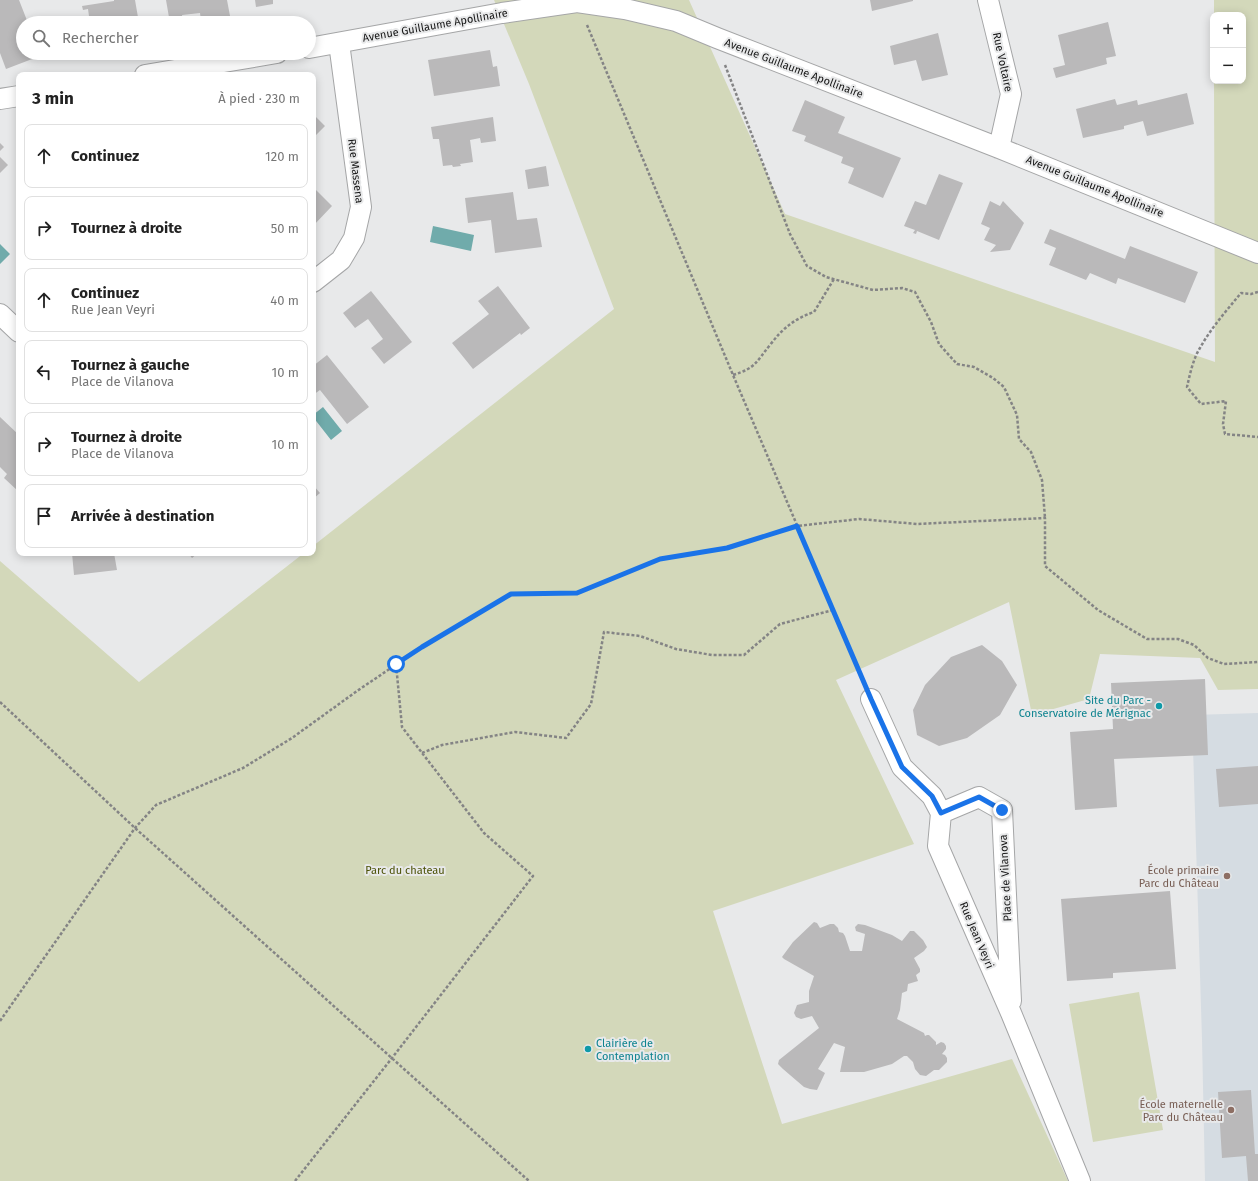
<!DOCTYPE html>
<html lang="fr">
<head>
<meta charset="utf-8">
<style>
	body { margin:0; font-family:"Fira Sans",sans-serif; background:#f6f6f6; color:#222 }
	.controls { position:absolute; right:12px; top:12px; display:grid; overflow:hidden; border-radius:8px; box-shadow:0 2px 10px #0003 }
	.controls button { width:36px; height:36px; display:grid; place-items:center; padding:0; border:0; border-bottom:1px solid #e0e0e0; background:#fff; color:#222; font:20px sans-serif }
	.stop { position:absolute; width:12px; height:12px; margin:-9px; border:3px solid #1a73e8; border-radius:50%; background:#fff }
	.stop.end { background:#1a73e8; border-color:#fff; box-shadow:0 1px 4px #0008 }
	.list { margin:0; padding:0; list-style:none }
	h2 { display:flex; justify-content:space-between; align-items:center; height:52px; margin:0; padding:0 16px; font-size:17px }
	h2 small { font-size:13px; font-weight:400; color:#767676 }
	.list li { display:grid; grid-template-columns:26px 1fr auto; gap:12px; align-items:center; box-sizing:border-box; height:64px; margin:0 8px 8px; padding:0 8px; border:1px solid #e0e0e0; border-radius:8px }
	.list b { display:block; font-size:15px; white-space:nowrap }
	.list p { margin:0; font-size:13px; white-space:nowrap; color:#767676 }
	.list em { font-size:13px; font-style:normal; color:#767676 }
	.icon { flex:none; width:22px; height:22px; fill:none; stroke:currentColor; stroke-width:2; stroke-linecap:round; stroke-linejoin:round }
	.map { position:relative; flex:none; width:1258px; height:1181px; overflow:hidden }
	.search { position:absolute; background:#fff; box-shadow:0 2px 10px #0003; left:16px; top:16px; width:300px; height:44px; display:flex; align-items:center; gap:10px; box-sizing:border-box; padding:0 14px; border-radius:22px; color:#767676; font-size:15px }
	.panel { position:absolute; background:#fff; box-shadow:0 2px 10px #0003; left:16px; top:72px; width:300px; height:484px; border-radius:8px }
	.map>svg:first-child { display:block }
	.built { fill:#d5dce2 }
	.green { fill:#d3d8ba }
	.water { fill:#70abab }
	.building { fill:#bab9ba }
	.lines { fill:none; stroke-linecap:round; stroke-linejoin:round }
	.street-casing { stroke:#a5a6a7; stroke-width:22 }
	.path { stroke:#848485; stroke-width:2.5; stroke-dasharray:3 2; stroke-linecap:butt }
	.street { stroke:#fff; stroke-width:20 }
	.route { stroke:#1a73e8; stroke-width:5 }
	.culture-dot { fill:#0f9aa8; stroke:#e8e9ea; stroke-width:1.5 }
	.education-dot { fill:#8d6e63; stroke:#e8e9ea; stroke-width:1.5 }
	.labels { text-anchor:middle; stroke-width:4; stroke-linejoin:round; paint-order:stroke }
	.street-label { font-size:11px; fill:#161616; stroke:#e8e9ea }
	.culture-label { font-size:11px; fill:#0d838f; stroke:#e8e9ea; text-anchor:end }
	.park-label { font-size:11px; fill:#4a5004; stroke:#e8e9ea }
	.education-label { font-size:11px; fill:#785e54; stroke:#e8e9ea; text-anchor:end }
</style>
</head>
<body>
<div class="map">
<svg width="1258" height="1181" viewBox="0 0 1258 1181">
	<rect width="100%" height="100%" fill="#e8e9ea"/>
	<path class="built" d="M1258 713V1181H1205L1202 1039 1192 715Z"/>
	<path class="green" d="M494 0H689L785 214 1215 362 1214 81H1243V15H1214V0H1258V689L1218 690 1200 658 1100 654 1089 699 1032 715 1009 602 836 680 914 844 713 911 782 1124 1012 1059 1068 1181H0V561L139 682 304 553H313V546L614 309 529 84Z
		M1139 992 1163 1130 1093 1142 1069 1004Z"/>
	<path class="water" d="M433 226 474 235 471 251 430 242Z
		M0 244 10 254 0 264Z
		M323 407 342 431 331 440 313 417V415Z"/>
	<path class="building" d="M0 0H19L28 23H23V53H39L40 56 6 69 0 53Z
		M114 0H135L139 23H90L88 9 83 10 82 6 114 1Z
		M166 0H227L230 16 201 20 200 13 182 15 183 23H170Z
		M255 0H273V4L256 7Z
		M870 0H913V1L872 11Z
		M1108 22 1116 56 1106 58 1107 64 1056 78 1053 68 1065 65 1058 35Z
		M938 33 948 75 922 81 916 60 894 65 890 46Z
		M490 50 493 67 497 66 500 86 434 96 428 60Z
		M1187 93 1194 124 1147 136 1143 121 1124 126V129L1083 138 1076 109 1115 99 1117 105 1137 100 1138 105Z
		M805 100 845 117 838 133 901 158 883 198 848 183 854 168 841 163 843 157 804 141 806 136 792 131Z
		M313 114 325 126 313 138Z
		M493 117 496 141 481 143 480 138 470 140 473 162 460 164 461 166 453 167 452 165 443 166 439 139H433L431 127Z
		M0 143 4 147 0 151Z
		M0 157 8 165 0 173Z
		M546 166 549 186 528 189 525 170Z
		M939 174 963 183 939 240 917 231 916 234 913 233 915 230 904 226 915 201 926 205Z
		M313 187 332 206 313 226Z
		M513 192 517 220 537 218 542 247 495 253 491 220 468 223 465 198Z
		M990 201 1000 206 1003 201 1024 223 1010 250 990 252 996 245 984 240 990 228 981 224Z
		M1050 229 1125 259 1130 246 1198 272 1185 303 1118 278 1116 284 1090 273 1086 280 1049 265 1056 248 1044 243Z
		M498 286 530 328 521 335 520 333 473 369 452 343 489 314 478 301Z
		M371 291 412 342 384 364 371 348 383 339 368 319 355 328 343 313Z
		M327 355 369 407 347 424 320 390 313 395V366Z
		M0 417 19 435V490L18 491 4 478 7 474 0 467Z
		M313 485 320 493 313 499Z
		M72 553H114L117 570 74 575Z
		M188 553H198L192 558Z
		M982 645 1002 661 1017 685 1000 715 967 738 939 746 917 735 913 710 925 685 951 657Z
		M1205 679 1208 755 1114 759 1117 807 1075 810 1070 732 1113 729 1111 683Z
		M1258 766V804L1219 807 1216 769Z
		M1170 891 1176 969 1113 973V978L1067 981 1061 899Z
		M814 922 817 923 820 928 830 924H834L838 928 839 932 843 933 845 936 850 951H862L865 934 856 931 855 927 858 924 865 925 892 935 902 941 910 931H914L923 940 927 947 924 951 914 958 920 969V972L916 975 918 981 908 984 907 991 902 993 900 1010 897 1019 924 1033 925 1036 927 1035H929L936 1042V1045L941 1042 944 1043 946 1046V1049L942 1054 945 1055 947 1058V1062L939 1070H934L926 1076 920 1075 915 1069 913 1062 907 1056H904L892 1064 864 1072H840L845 1047 834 1043 818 1069 825 1073 817 1090 810 1089 804 1087 783 1069 778 1064 779 1060 819 1028 812 1016 801 1019 796 1017 794 1013 797 1005 809 1002V991L814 976 784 959 782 957 793 942Z
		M1251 1090 1255 1154H1258V1181H1248L1246 1156 1222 1158 1218 1092Z"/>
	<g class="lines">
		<g class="street-casing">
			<path id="street" d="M988 0 1011 94 999 148
				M309 48 502 13 577 2 625 9 676 21 717 38 999 148 1258 253
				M145 75 277 53
				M0 99 19 96
				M313 282 341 260 354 238 361 207 339 43
				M0 314 19 332
				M871 699 902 767 932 796 941 813 938 846 1011 1013 1080 1181
				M941 813 979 797 1002 810 1011 1001"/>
		</g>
		<path class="path" d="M587 25 733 375 863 680
			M725 65 790 234 807 266 826 277 873 290 902 288 915 292 931 322 939 344 957 364 974 367 993 378 1004 387 1017 415 1019 439 1031 452 1042 480 1045 518
			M1258 292 1251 294 1241 293C1227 310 1211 328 1200 348 1193 359 1190 374 1187 387L1201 404 1226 401 1223 424 1225 434 1258 437
			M733 375C756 368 756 362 770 345 783 328 794 319 814 312L834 279
			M0 702 135 828 529 1181
			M422 753 442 745 515 732 566 738 591 704 604 632 640 636 676 649 712 655H744L780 624 833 610
			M0 1021 135 828 156 805 243 768 292 738 357 691 422 647 511 594 577 593 660 559 727 548 797 526 859 519 917 524 1045 518V566L1098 610 1147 639H1178L1194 645 1208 658 1224 664 1258 662
			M295 1181 392 1058 533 876 484 833 402 727 396 664"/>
		<use href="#street" class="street"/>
	</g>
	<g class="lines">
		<path class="route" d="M396 664 422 647 511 594 577 593 660 559 727 548 797 526 871 699 902 767 932 796 941 813 979 797 1002 810"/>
	</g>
	<g class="culture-dot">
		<circle cx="1159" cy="706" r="4"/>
		<circle cx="588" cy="1049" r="4"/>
	</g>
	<g class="education-dot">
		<circle cx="1227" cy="876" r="4"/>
		<circle cx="1231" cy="1110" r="4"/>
	</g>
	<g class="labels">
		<g class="street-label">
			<text transform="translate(435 25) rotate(-10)" y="4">Avenue Guillaume Apollinaire</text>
			<text transform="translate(1003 62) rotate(78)" y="4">Rue Voltaire</text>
			<text transform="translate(794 68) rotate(21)" y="4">Avenue Guillaume Apollinaire</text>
			<text transform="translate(356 171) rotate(83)" y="4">Rue Massena</text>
			<text transform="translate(1095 186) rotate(22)" y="4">Avenue Guillaume Apollinaire</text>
			<text transform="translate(1005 878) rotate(-93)" y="4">Place de Vilanova</text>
			<text transform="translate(977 935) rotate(67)" y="4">Rue Jean Veyri</text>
		</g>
		<g class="culture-label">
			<text x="1151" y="704">Site du Parc -<tspan x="1151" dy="13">Conservatoire de Mérignac</tspan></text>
			<text x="596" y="1047" text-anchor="start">Clairière de<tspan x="596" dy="13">Contemplation</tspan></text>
		</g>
		<g class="park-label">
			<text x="405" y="874">Parc du chateau</text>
		</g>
		<g class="education-label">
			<text x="1219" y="874">École primaire<tspan x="1219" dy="13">Parc du Château</tspan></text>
			<text x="1223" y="1108">École maternelle<tspan x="1223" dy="13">Parc du Château</tspan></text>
		</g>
	</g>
</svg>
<div class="controls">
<button>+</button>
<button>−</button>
</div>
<div class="stop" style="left:396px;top:664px"></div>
<div class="stop end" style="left:1002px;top:810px"></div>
<div class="search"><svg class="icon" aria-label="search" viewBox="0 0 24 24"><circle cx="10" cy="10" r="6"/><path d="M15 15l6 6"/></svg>Rechercher</div>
<section class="panel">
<h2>3 min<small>À pied · 230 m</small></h2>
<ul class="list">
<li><svg class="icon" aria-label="ahead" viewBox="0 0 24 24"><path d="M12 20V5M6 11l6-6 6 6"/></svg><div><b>Continuez</b></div><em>120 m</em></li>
<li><svg class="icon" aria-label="right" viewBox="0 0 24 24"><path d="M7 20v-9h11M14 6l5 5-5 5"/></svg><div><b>Tournez à droite</b></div><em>50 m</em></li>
<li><svg class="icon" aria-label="ahead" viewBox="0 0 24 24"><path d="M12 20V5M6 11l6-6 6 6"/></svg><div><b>Continuez</b><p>Rue Jean Veyri</p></div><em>40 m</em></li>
<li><svg class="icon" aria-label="left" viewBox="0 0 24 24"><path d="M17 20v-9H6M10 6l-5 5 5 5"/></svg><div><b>Tournez à gauche</b><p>Place de Vilanova</p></div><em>10 m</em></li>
<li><svg class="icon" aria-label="right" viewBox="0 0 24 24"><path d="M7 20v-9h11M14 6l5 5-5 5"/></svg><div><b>Tournez à droite</b><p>Place de Vilanova</p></div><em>10 m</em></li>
<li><svg class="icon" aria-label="arrive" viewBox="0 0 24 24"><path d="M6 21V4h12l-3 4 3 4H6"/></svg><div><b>Arrivée à destination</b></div></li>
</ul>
</section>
</div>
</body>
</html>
